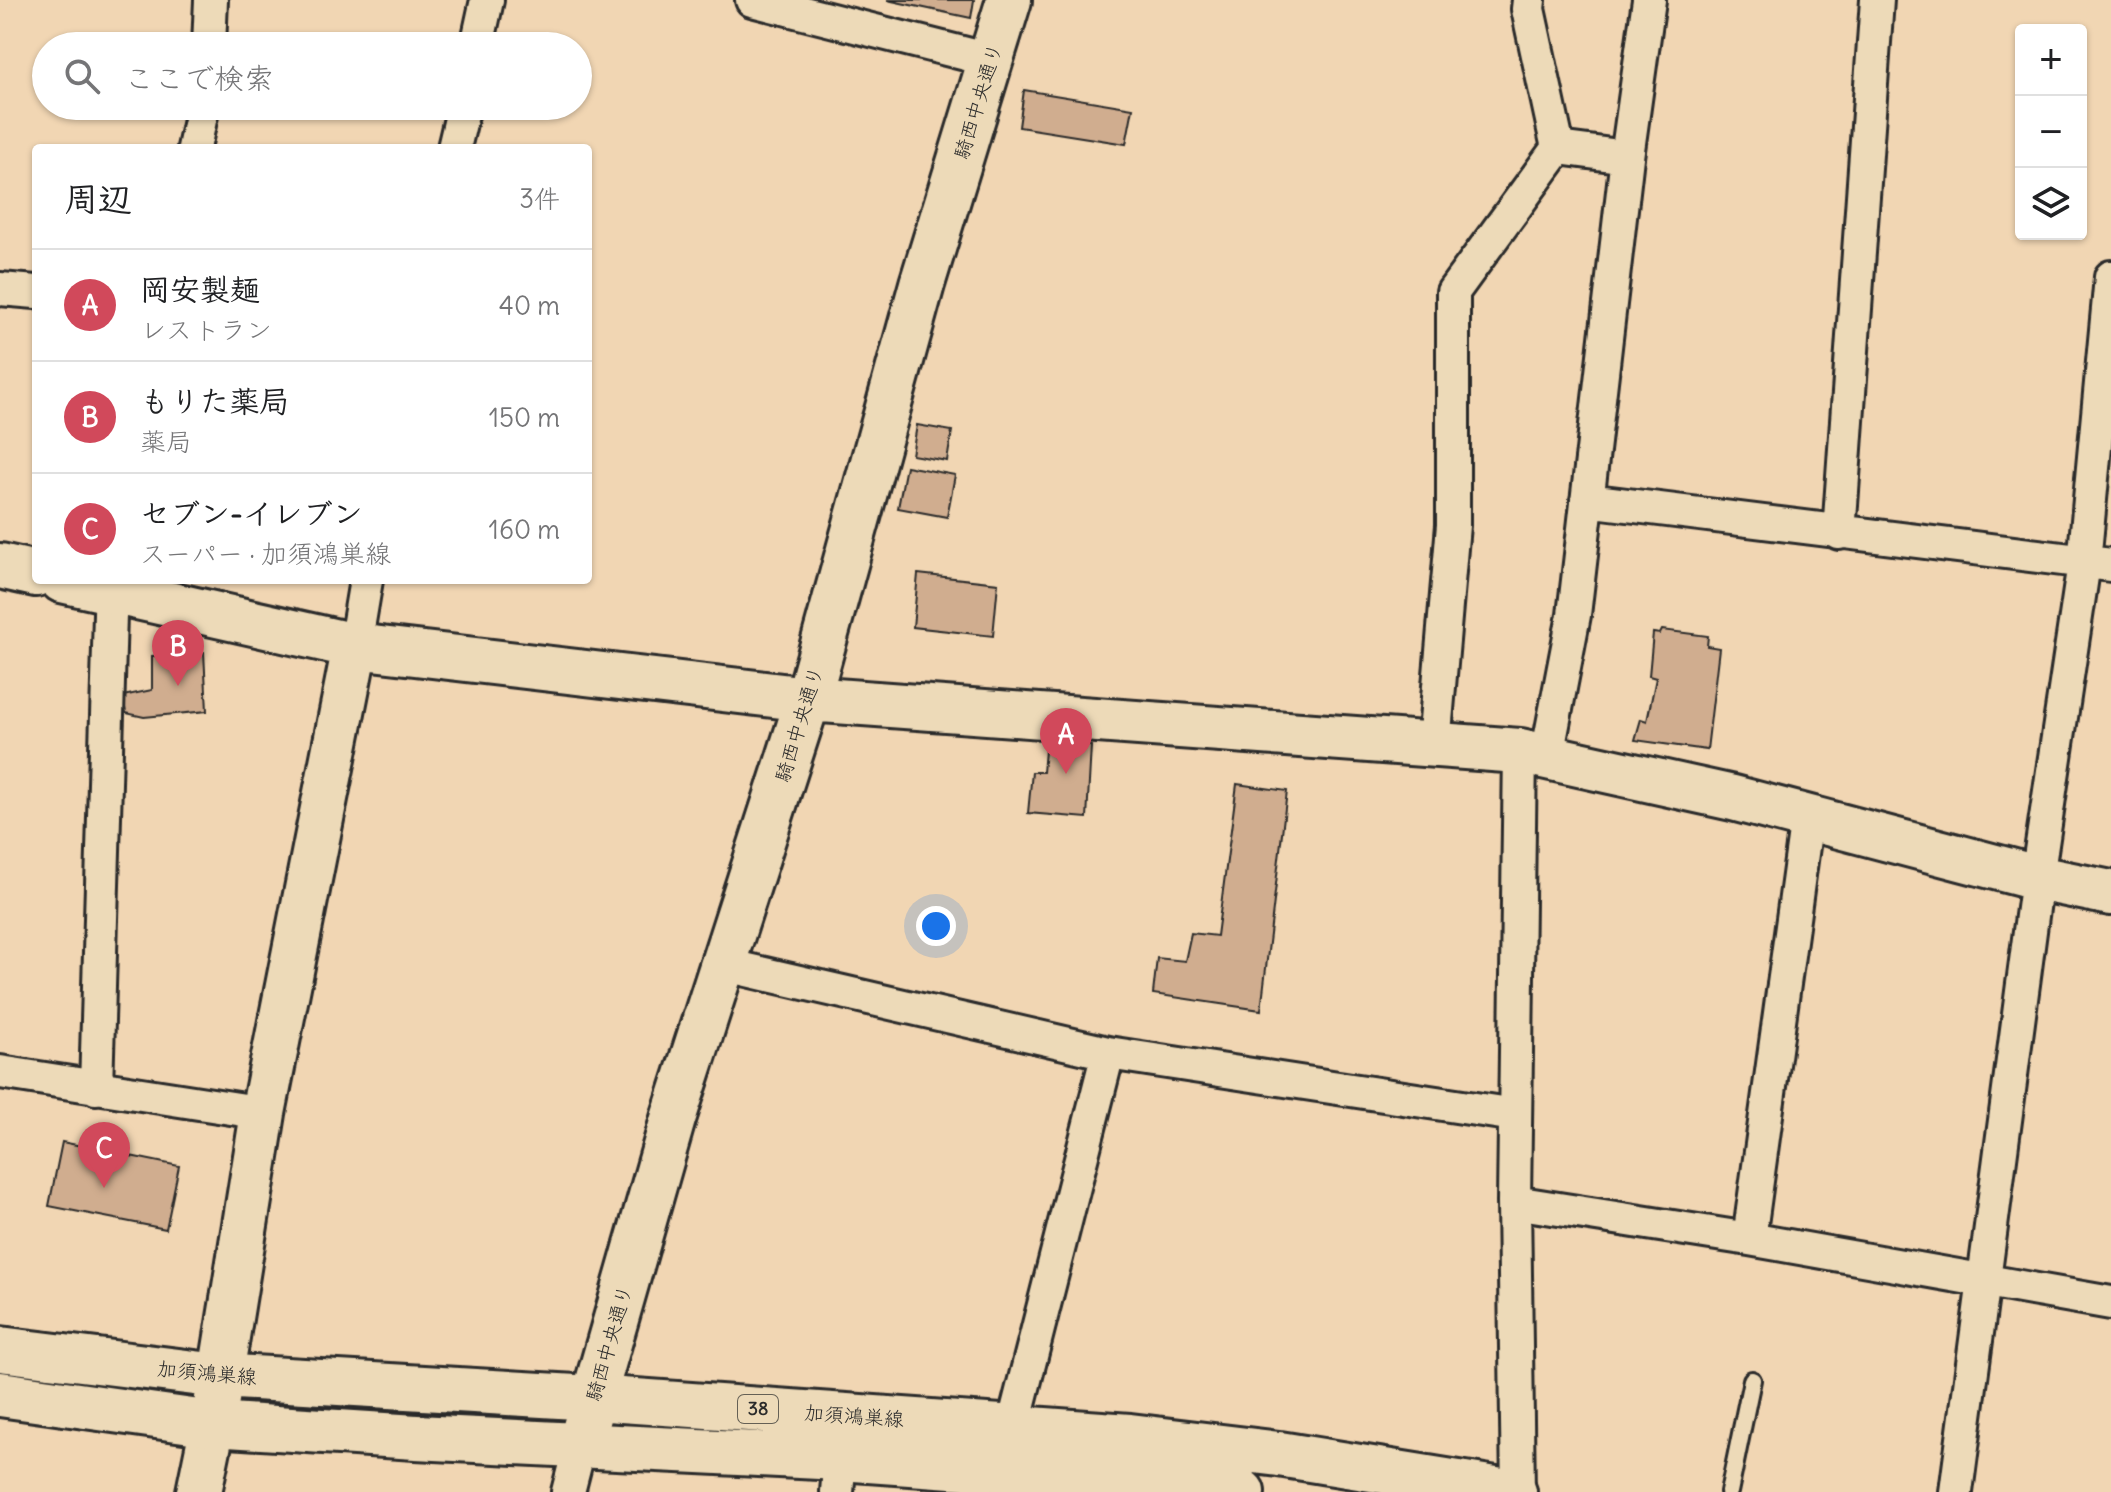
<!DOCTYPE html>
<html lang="ja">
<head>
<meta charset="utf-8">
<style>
	body { margin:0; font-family:Delius,"Klee One",sans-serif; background:#f6f6f6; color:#202124 }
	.controls { position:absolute; right:24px; top:24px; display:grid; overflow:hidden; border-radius:8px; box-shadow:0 2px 6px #0004 }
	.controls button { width:72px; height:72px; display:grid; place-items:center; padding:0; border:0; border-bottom:2px solid #e0e0e0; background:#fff; color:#202124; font:40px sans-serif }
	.you { position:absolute; left:936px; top:926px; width:28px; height:28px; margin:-20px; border:6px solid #fff; border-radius:50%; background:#1a73e8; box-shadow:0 0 0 12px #1a73e833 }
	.badge { display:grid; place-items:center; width:52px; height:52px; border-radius:50%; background:#d1495b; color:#fff; font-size:26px; font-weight:700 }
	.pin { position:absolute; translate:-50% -66px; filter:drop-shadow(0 2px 4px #0008) }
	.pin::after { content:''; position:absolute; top:42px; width:28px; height:24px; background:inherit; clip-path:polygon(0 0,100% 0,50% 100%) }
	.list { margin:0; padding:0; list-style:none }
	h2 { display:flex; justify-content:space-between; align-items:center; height:104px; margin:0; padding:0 32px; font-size:34px }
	h2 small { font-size:26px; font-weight:400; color:#757577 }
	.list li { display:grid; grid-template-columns:52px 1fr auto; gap:24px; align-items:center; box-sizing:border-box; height:112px; padding:0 32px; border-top:2px solid #e0e0e0 }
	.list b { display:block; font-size:30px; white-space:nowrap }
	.list p { margin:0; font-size:26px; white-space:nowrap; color:#757577 }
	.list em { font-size:26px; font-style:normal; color:#757577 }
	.icon { flex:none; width:44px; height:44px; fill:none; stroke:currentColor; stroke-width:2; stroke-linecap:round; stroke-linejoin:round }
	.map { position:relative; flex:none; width:2111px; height:1492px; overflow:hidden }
	.search { position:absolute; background:#fff; box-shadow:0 2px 6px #0004; left:32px; top:32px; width:560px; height:88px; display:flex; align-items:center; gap:20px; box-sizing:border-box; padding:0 28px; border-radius:44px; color:#757577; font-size:30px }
	.panel { position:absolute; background:#fff; box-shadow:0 2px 6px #0004; left:32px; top:144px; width:560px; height:440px; border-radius:8px }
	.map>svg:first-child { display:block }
	.building { fill:#d0ad8f; stroke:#2b2b2b; stroke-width:2 }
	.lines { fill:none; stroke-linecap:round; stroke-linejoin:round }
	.lane-casing { stroke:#2b2b2b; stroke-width:22 }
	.street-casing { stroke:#2b2b2b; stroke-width:38 }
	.secondary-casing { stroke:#2b2b2b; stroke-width:50 }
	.primary-casing { stroke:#2b2b2b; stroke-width:50 }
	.lane { stroke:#eddab8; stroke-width:16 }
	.street { stroke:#eddab8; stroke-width:32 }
	.secondary { stroke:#eddab8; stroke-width:44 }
	.primary { stroke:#eddab8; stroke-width:44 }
	.labels { text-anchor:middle; stroke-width:8; stroke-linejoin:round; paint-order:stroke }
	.shield { fill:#eddab8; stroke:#656055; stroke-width:2 }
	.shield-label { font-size:18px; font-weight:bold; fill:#2b2b2b }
	.street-label { font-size:20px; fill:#2b2b2b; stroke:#eddab8 }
</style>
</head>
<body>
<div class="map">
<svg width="2111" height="1492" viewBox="0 0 2111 1492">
	<rect width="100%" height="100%" fill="#f1d6b3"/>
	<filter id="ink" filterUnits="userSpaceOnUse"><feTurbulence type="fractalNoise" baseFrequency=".0125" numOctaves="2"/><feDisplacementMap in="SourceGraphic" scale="16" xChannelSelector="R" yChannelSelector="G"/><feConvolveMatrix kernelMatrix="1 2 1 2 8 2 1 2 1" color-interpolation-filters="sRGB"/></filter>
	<g filter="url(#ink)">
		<path class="building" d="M887 0H974L971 18Z
			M1024 90 1133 108 1126 144 1019 127Z
			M917 425 952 431 947 461 912 455Z
			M906 466 955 475 947 517 898 508Z
			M918 574 998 583 993 636 913 627Z
			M1662 630 1708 636 1707 646 1719 648 1707 750 1635 740 1641 719 1647 721 1656 678 1649 676 1653 633 1660 634Z
			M204 652 207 711 144 717 126 713 123 696 152 690V656Z
			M1046 740 1091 746 1087 818 1028 813 1032 772H1043Z
			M1237 784 1287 791 1261 1010 1153 994 1157 958 1185 961 1191 933 1217 936Z
			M62 1142 179 1166 166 1229 49 1206Z"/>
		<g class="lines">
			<g class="lane-casing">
				<path id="lane" d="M1729 1492 1752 1380"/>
			</g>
			<g class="street-casing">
				<path id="street" d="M752 0 990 60
					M1529 0 1528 9 1558 148 1627 157
					M209 46 211 0
					M477 46 487 0
					M194 148 203 106
					M454 148 464 106
					M0 289 36 292
					M1587 500 2111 565
					M1839 533 1877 0
					M355 646 366 580
					M1434 744 1453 525V292L1558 148
					M1547 756 1574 615 1627 157 1649 0
					M721 964 1108 1053 1515 1115
					M0 1072 263 1113
					M96 1088 111 580
					M1514 1202 1749 1239 2111 1303
					M1749 1239 1807 817
					M1013 1427 1108 1053
					M568 1492 580 1445
					M837 1492 840 1458
					M1518 1492 1514 1202 1520 751
					M1956 1492 2037 878 2084 563 2111 277"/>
			</g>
			<g class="secondary-casing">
				<path id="secondary" d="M0 566 36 574
					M62 580 355 646 808 699 1520 751 1733 798 2037 878 2111 893
					M580 1445 673 1119 808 699 922 284 1009 0
					M199 1492 213 1424 263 1113 355 646"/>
			</g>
			<g class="primary-casing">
				<path id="primary" d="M0 1349 219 1376 593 1398 1130 1436 1279 1454 1514 1492
					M0 1394 213 1424 416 1437 840 1458 1120 1478 1242 1492"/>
			</g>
			<use href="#lane" class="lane"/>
			<use href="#street" class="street"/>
			<use href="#secondary" class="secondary"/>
			<use href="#primary" class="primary"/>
		</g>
	</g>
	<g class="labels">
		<rect class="shield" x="738" y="1395" width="40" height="28" rx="6"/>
		<g class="shield-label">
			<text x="758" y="1415">38</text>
		</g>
		<g class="street-label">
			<text transform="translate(978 101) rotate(-73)" y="7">騎西中央通り</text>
			<text transform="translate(799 724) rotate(-73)" y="7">騎西中央通り</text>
			<text transform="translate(609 1343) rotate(-74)" y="7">騎西中央通り</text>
			<text transform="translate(207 1373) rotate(5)" y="7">加須鴻巣線</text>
			<text transform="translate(854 1416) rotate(4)" y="7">加須鴻巣線</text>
		</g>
	</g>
</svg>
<div class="controls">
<button>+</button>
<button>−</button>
<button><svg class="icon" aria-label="layers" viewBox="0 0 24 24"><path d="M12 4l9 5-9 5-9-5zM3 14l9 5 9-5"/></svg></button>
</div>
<div class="you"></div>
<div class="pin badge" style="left:1066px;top:774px">A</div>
<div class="pin badge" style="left:178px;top:686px">B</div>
<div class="pin badge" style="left:104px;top:1188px">C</div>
<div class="search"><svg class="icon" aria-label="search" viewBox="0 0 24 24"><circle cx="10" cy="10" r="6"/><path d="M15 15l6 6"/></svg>ここで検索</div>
<section class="panel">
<h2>周辺<small>3件</small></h2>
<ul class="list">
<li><span class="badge">A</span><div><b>岡安製麺</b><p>レストラン</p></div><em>40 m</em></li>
<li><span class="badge">B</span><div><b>もりた薬局</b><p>薬局</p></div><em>150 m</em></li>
<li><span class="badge">C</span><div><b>セブン-イレブン</b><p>スーパー · 加須鴻巣線</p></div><em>160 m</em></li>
</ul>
</section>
</div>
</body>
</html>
